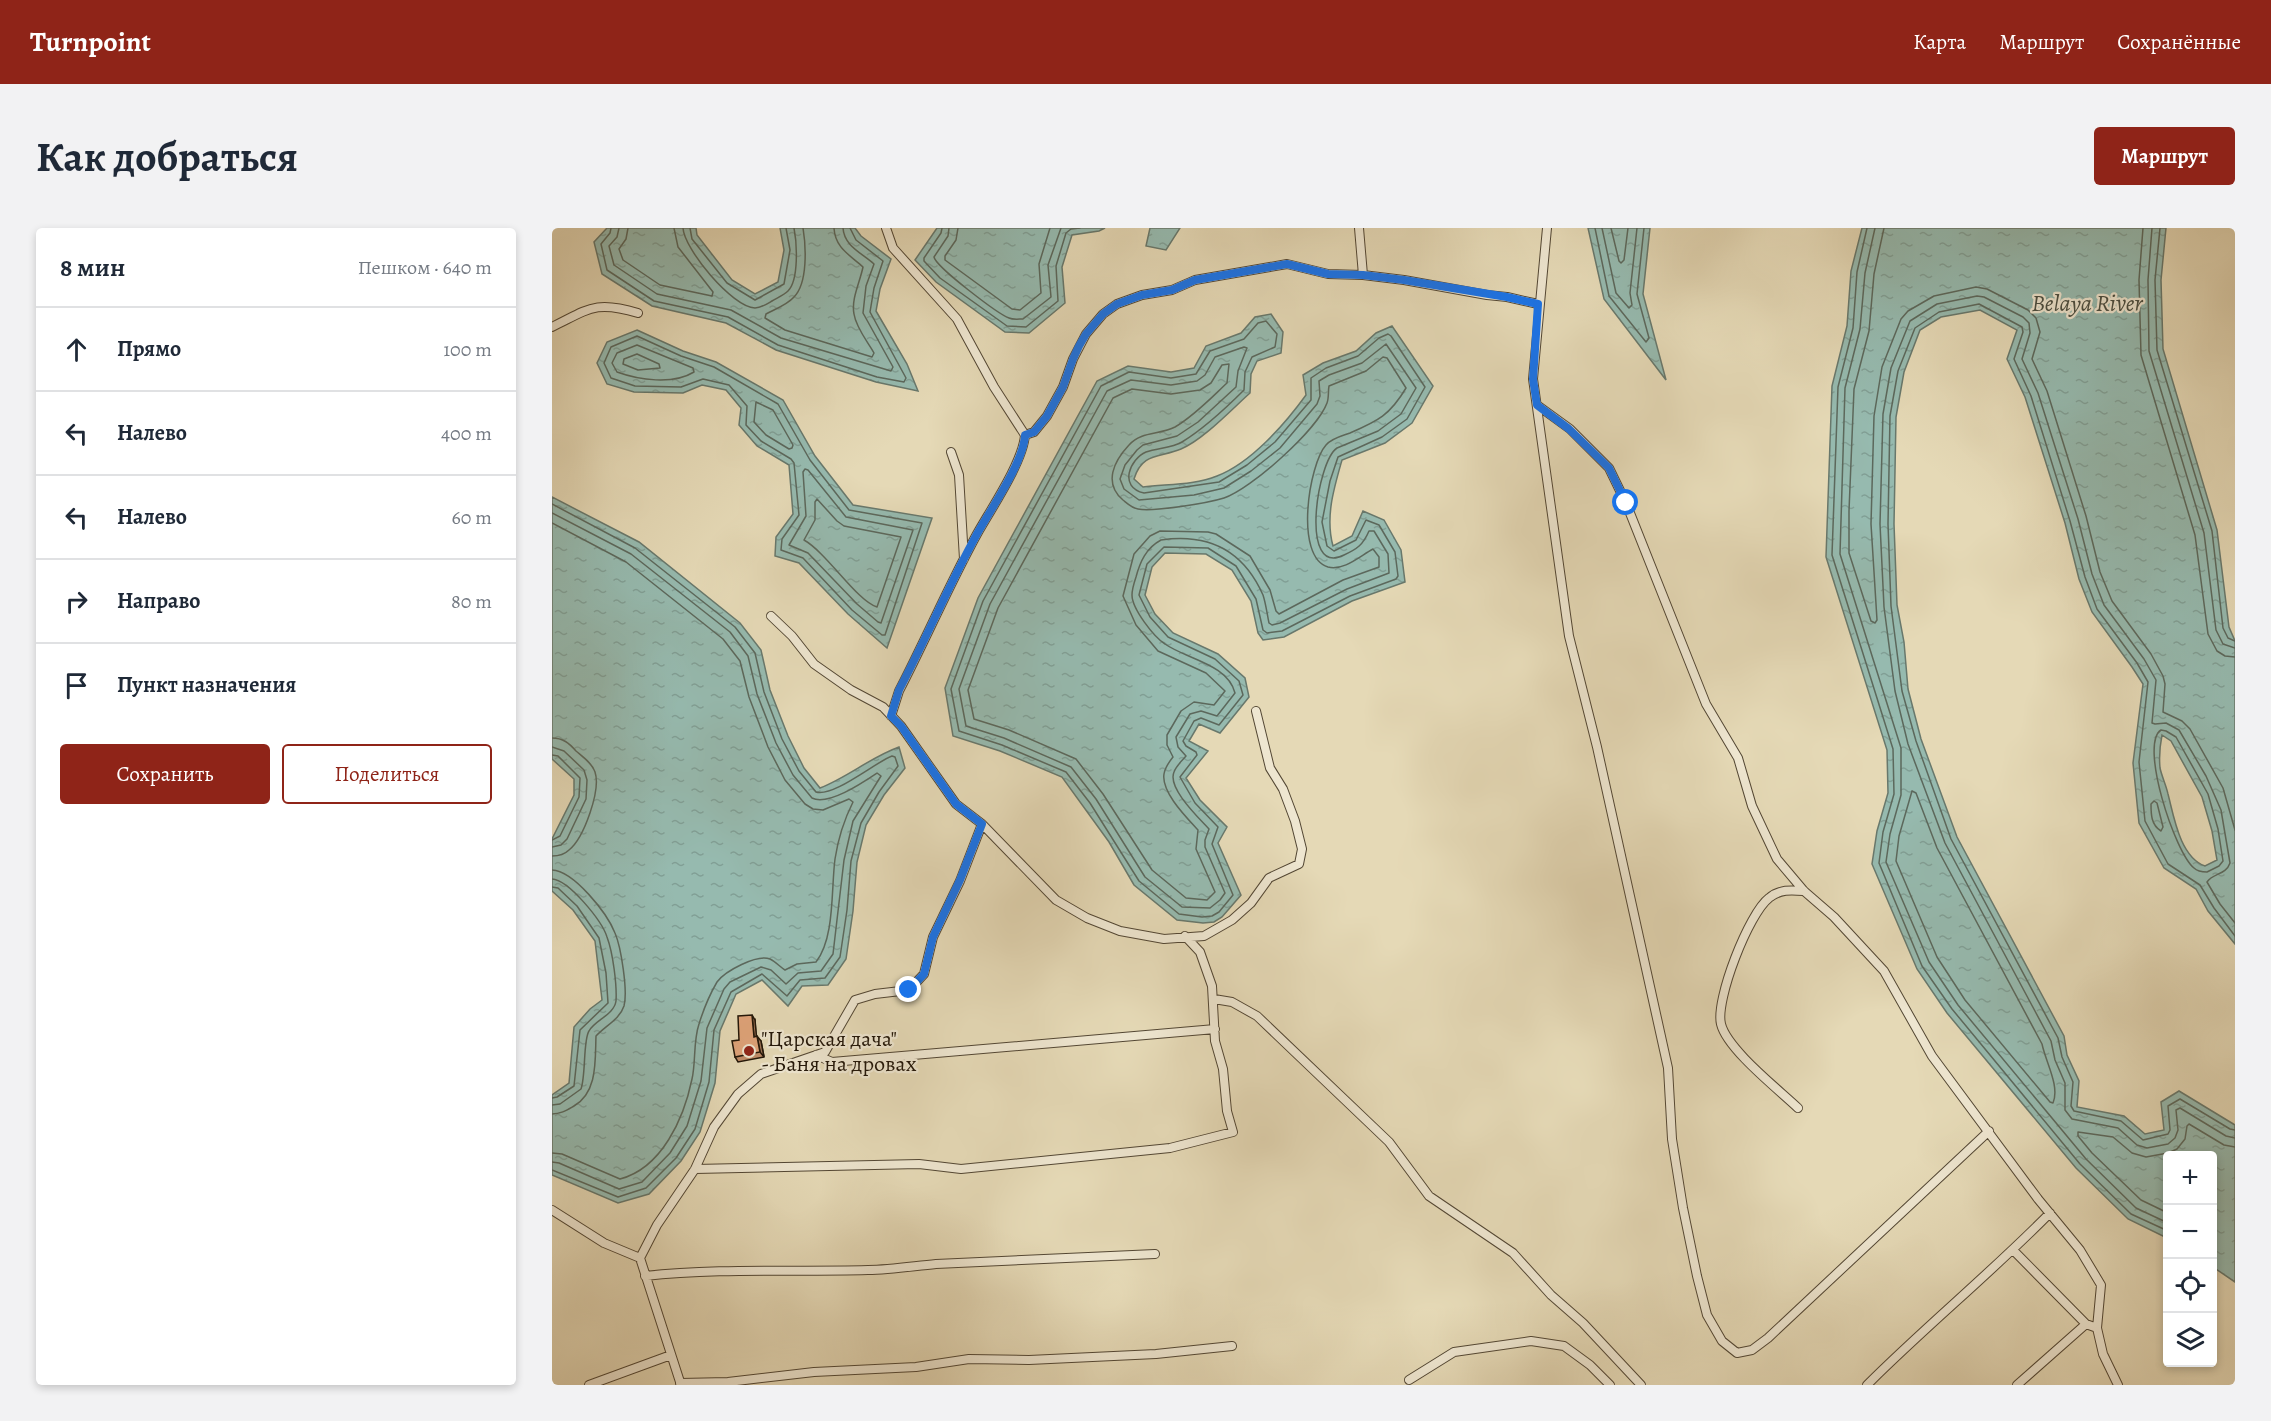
<!DOCTYPE html>
<html lang="ru">
<head>
<meta charset="utf-8">
<style>
	body { margin:0; font-family:Alegreya,serif; background:#f2f2f3; color:#1f2937 }
	.controls { position:absolute; right:18px; bottom:18px; display:grid; overflow:hidden; border-radius:6px; box-shadow:0 3px 9px #0003 }
	.controls button { width:54px; height:54px; display:grid; place-items:center; padding:0; border:0; border-bottom:2px solid #e0e1e3; background:#fff; color:#1f2937; font:30px sans-serif }
	.stop { position:absolute; width:18px; height:18px; margin:-14px; border:4px solid #1a73e8; border-radius:50%; background:#fff }
	.stop.end { background:#1a73e8; border-color:#fff; box-shadow:0 2px 6px #0008 }
	.list { margin:0; padding:0; list-style:none }
	h2 { display:flex; justify-content:space-between; align-items:center; height:78px; margin:0; padding:0 24px; font-size:26px }
	h2 small { font-size:20px; font-weight:400; color:#747a83 }
	.list li { display:grid; grid-template-columns:39px 1fr auto; gap:18px; align-items:center; box-sizing:border-box; height:84px; padding:0 24px; border-top:2px solid #e0e1e3 }
	.list b { display:block; font-size:22px; white-space:nowrap }
	.list em { font-size:20px; font-style:normal; color:#747a83 }
	.actions { display:flex; gap:12px; padding:18px 24px }
	.actions a { flex:1; padding:14px 0; border:2px solid #8f2418; border-radius:6px; text-align:center; font-size:21px; color:#8f2418 }
	.actions .main { background:#8f2418; color:#fff }
	.icon { flex:none; width:33px; height:33px; fill:none; stroke:currentColor; stroke-width:2; stroke-linecap:round; stroke-linejoin:round }
	.map { position:relative; flex:none; width:1683px; height:1157px; overflow:hidden; border-radius:6px }
	header { display:flex; align-items:center; gap:36px; box-sizing:border-box; height:84px; padding:0 30px; background:#8f2418; color:#fff }
	header strong { font-size:28px }
	nav { display:flex; gap:33px; margin-inline-start:auto; font-size:21px }
	.intro { display:flex; align-items:center; justify-content:space-between; box-sizing:border-box; height:144px; padding:0 36px }
	h1 { margin:0; font-size:42px }
	.button { padding:15px 27px; border-radius:6px; background:#8f2418; color:#fff; font-size:21px; font-weight:700 }
	main { display:flex; gap:36px; padding:0 36px }
	aside { flex:1; background:#fff; border-radius:6px; box-shadow:0 3px 9px #0003 }
	.map>svg:first-child { display:block }
	.water { fill:url(#water-ripples); stroke:#68786c; stroke-width:1.5; fill-rule:evenodd }
	.lines { fill:none; stroke-linecap:round; stroke-linejoin:round }
	.shore { stroke:#5c685c; stroke-width:1.5 }
	.service-casing { stroke:#534734; stroke-width:10 }
	.service { stroke:#eee6d0; stroke-width:8 }
	.wall { fill:#c08c68; stroke:#221608; stroke-width:1.5 }
	.shaded-wall { fill:#9c7255; stroke:#221608; stroke-width:1.5 }
	.building { fill:#dfa379; stroke:#221608; stroke-width:1.5 }
	.route { stroke:#1a73e8; stroke-width:8 }
	.poi-dot { fill:#8f2418; stroke:#eee6d0; stroke-width:2 }
	.labels { text-anchor:middle; stroke-width:4.5; stroke-linejoin:round; paint-order:stroke }
	.poi-label { font-size:22px; fill:#221608; stroke:#eee6d0; text-anchor:start }
	.water-label { font-size:24px; font-style:italic; fill:#4b4f42; stroke:#eee6d0 }
</style>
</head>
<body>
<header>
<strong>Turnpoint</strong>
<nav><a>Карта</a><a>Маршрут</a><a>Сохранённые</a></nav>
</header>
<div class="intro"><h1>Как добраться</h1><a class="button">Маршрут</a></div>
<main>
<aside>
<h2>8 мин<small>Пешком · 640 m</small></h2>
<ul class="list">
<li><svg class="icon" aria-label="ahead" viewBox="0 0 24 24"><path d="M12 20V5M6 11l6-6 6 6"/></svg><div><b>Прямо</b></div><em>100 m</em></li>
<li><svg class="icon" aria-label="left" viewBox="0 0 24 24"><path d="M17 20v-9H6M10 6l-5 5 5 5"/></svg><div><b>Налево</b></div><em>400 m</em></li>
<li><svg class="icon" aria-label="left" viewBox="0 0 24 24"><path d="M17 20v-9H6M10 6l-5 5 5 5"/></svg><div><b>Налево</b></div><em>60 m</em></li>
<li><svg class="icon" aria-label="right" viewBox="0 0 24 24"><path d="M7 20v-9h11M14 6l5 5-5 5"/></svg><div><b>Направо</b></div><em>80 m</em></li>
<li><svg class="icon" aria-label="arrive" viewBox="0 0 24 24"><path d="M6 21V4h12l-3 4 3 4H6"/></svg><div><b>Пункт назначения</b></div></li>
</ul>
<div class="actions"><a class="main">Сохранить</a><a>Поделиться</a></div>
</aside>
<div class="map">
<svg width="1683" height="1157" viewBox="0 0 1683 1157">
	<defs>
		<pattern id="water-ripples" width="26" height="14" patternUnits="userSpaceOnUse" patternTransform="scale(1.5)"><rect width="26" height="14" fill="#96baaf"/><path d="M2 4q2-2 4 0t4 0M15 11q2-2 4 0t4 0" fill="none" stroke="#819f95"/></pattern>
	</defs>
	<rect width="100%" height="100%" fill="#e5d9b6"/>
	<filter id="stains"><feTurbulence type="fractalNoise" baseFrequency=".00333" numOctaves="4"/><feColorMatrix values="0 0 0 0 .2 0 0 0 0 .09 0 0 0 0 .02 0 0 0 .5 -.17"/></filter>
	<radialGradient id="worn" r=".72"><stop offset=".6" stop-color="#630" stop-opacity="0"/><stop offset="1" stop-color="#630" stop-opacity=".3"/></radialGradient>
	<path class="water" d="M55 0H144L145 7 180 52 203 66 226 54 232 22 228 0H303L309 8 339 31 328 61 324 83 355 136 366 163 324 154 224 122 174 95 100 78 50 46 42 14Z
		M385 0H553L547 3 520 7 510 39 513 75 477 105 453 104 384 54 363 32Z
		M598 0H628L614 22 594 18Z
		M1036 0H1098L1091 66 1114 152 1052 71Z
		M1310 0H1614L1609 52 1611 121 1665 302 1677 399 1683 413V716L1656 683 1644 661 1612 640 1587 595 1581 535 1591 456 1580 439 1540 384 1527 351 1513 295 1473 169 1455 131 1465 102 1428 82 1389 89 1368 102 1352 144 1344 189 1342 296 1345 377 1352 414 1356 461 1369 511 1405 609 1512 808 1515 827 1527 853 1525 879 1572 888 1593 906 1612 902 1609 874 1627 863 1683 897V1054L1661 1039 1660 928H1616L1615 1010 1576 991 1524 940 1395 785 1365 741 1320 636 1325 603 1336 565 1335 522 1274 329 1280 158 1295 98 1299 43ZM1610 507 1619 513 1650 569 1660 603 1665 632 1653 638C1628 629 1622 589 1616 566 1614 557 1610 549 1608 540 1607 529 1608 517 1610 507Z
		M719 86 731 104 729 125 705 133 699 146 698 165C680 181 651 212 629 221 608 230 590 224 582 251L591 259C615 256 643 257 665 248 699 235 733 196 754 167L751 147 771 135 804 123 824 105 840 98 881 158 860 195 833 215 790 232C782 260 773 289 781 318L800 308 811 283 832 292 849 322 853 354 800 373 732 409 711 412 706 405 699 373 680 342 654 326 613 325 600 339 593 367 603 386 621 405 666 426 693 450 697 469 668 505 647 496 637 513 656 523 634 550 648 572 675 599 666 615 689 667 670 689 662 694 651 695 625 692 582 657 557 614 510 549 448 523 401 508 393 460 426 370 545 153 576 138 619 144 642 140 654 118 689 105 703 89Z
		M85 102 131 123 164 134 231 172 263 228 301 277 380 290 335 420 296 386 247 335 223 328 224 309 241 286 237 237 205 218 187 197 189 180 174 162 150 157 131 165 82 164 55 156 45 135 55 114Z
		M0 269 87 314 188 395 209 422 218 462 236 508 252 540 268 560C296 549 319 529 347 519L353 540 332 567 314 597 305 634 301 683 294 731 276 757 250 758 236 778 210 752 184 766 168 803 163 855 148 904 129 933 97 966 66 975 0 947V867L17 855 22 799 38 781 50 772 43 713 21 682 0 663V611L22 567V551L0 531Z"/>
	<g class="lines">
		<path class="shore" d="M59 0 58 5 49 16 55 42 102 73 176 89 226 117 325 149 352 154 354 150 318 84 322 60 331 33 304 12 298 0
			M67 0 65 9 57 18 62 37 105 66 179 82 229 110 339 143 341 139 311 85 314 58 322 36C310 25 292 18 291 0
			M76 0 74 11 67 21 71 32 108 57 160 68 161 64 126 19 122 0
			M131 0C132 21 180 79 203 80 209 80 215 76 220 73 225 70 232 67 236 63 247 52 245 15 242 0
			M138 0 140 11 175 55 203 72 232 56 238 22 234 0
			M251 0C254 18 256 55 242 69 235 77 223 81 214 86L213 90 233 102 320 129 322 125C316 114 304 100 302 86 299 71 308 54 311 39 298 27 283 20 282 0
			M390 0 389 5 372 30V33L388 50 455 98 474 99 506 73 504 38 514 5 519 1 528 0
			M397 0 396 8 382 29C384 39 446 86 457 90 461 92 467 91 471 91L499 69 496 37 509 0
			M406 0 404 12 393 28V32L460 81 468 82 489 65 487 36 498 0
			M1043 0 1057 68 1094 114 1097 110 1085 66 1092 0
			M1050 0 1064 65 1077 80 1080 77 1078 65 1085 0
			M1059 0 1067 33 1069 35 1072 32 1076 0
			M1315 0 1305 44 1301 100 1286 159 1280 327 1341 521 1342 566 1331 604 1327 635 1370 738 1400 781 1528 936 1579 986 1616 1003
			M1323 0 1313 45 1308 101 1293 160 1288 326 1349 520V567L1338 606 1334 634 1377 734 1406 777 1534 931 1584 980 1616 995
			M1332 0 1322 46 1317 103 1302 161 1297 283V325L1319 393 1323 395 1325 392 1319 296 1322 188 1330 139 1349 91 1356 83 1382 68 1424 59 1435 61 1476 82 1484 90 1488 104 1480 131 1495 163 1534 288 1548 344 1560 373 1599 426 1611 448 1613 456 1611 484 1630 493 1638 501 1671 560 1683 602
			M1591 0 1587 52 1589 127 1643 307 1656 406 1665 423 1673 428 1683 429
			M1600 0 1596 52 1597 123 1652 305 1664 402 1671 416 1683 420
			M1608 0 1603 52 1605 122 1660 303 1671 400 1676 410 1683 413
			M714 93 725 106 723 119 700 129 693 144 692 162C673 181 653 200 630 214 620 220 606 220 594 224 578 231 566 259 592 265L667 254 695 237 723 214 759 172V150L774 140 806 128 827 110 836 106 839 108 873 159 855 191 830 209 786 229 778 253 770 294 775 318 782 323 804 312 814 292 827 297 843 324 846 348 844 351 798 368 730 403 715 405 711 402 704 371 684 338 656 320 612 319 595 336 587 367 598 389 616 409 663 431 687 453 691 467 667 497 649 490 642 493 631 513 634 518 644 524 645 527 628 549 643 575 666 599 660 616 681 667 667 684 660 688 650 689 627 686 587 653 538 575 514 544 450 517 407 503 399 461 431 373 549 158 577 144 619 150 644 146 658 123 692 111 706 95Z
			M85 108 129 128 162 139 226 176 258 232 297 282 370 295 333 407H330L300 382 251 330 229 322 230 311 247 287 242 235 239 231 209 213 194 197 195 178 177 157 151 151 129 159 83 158 59 150 52 135 59 119Z
			M834 116 864 160 849 186 826 203 785 220C765 233 747 350 792 327 805 321 811 317 817 303H822L836 326 837 345 795 361 728 395 720 397 717 395C715 386 714 376 711 367 691 322 657 305 609 312 594 320 588 334 584 349 582 355 580 361 580 367 580 381 602 409 613 416 634 431 676 436 683 465L665 488 649 483 638 486 624 509 626 519 634 528C630 533 624 538 622 544 615 560 647 590 657 601L653 612V619L673 665 668 672 658 680 630 679 593 649 544 571 519 539 452 510 414 498 407 461 438 376 555 163 579 152 619 157 645 153 653 147 663 129 692 119 695 120 686 143 684 159 646 194 625 208 591 217 585 222 573 237 568 251 572 261 587 272 642 267 672 260 699 243 728 220 765 176 768 168 767 153 777 147 810 135Z
			M85 117 141 140 142 144C121 157 87 152 65 144L60 135 65 125Z
			M85 126 107 136 108 140 86 142 71 136 72 131Z
			M831 129 835 130 854 160C838 187 826 193 798 205 790 208 780 210 774 217 757 236 742 329 776 339 792 343 808 328 821 321L827 329V339L791 352 727 386 724 383 718 362 698 328 664 306 656 304 608 303 598 308 582 326 571 368 584 397 606 423 654 445 673 463 662 477 642 474 629 483 615 507V517L621 529C617 534 613 539 612 546 609 564 634 589 646 602L644 621 663 664 655 672 634 670 600 642 551 566 524 531 457 502 422 491 416 462 446 380 561 170 580 161 619 166 648 162 659 155 670 137 677 136 675 155C659 170 642 188 623 199 608 207 589 203 577 217 562 233 551 255 571 272 576 276 580 280 586 281 602 284 656 275 672 270 699 261 765 202 775 175 777 170 776 163 777 158L814 143Z
			M204 174 221 182 241 217 240 220 237 221 214 207 202 194Z
			M253 241 256 242 294 289 361 302 329 395 326 394 305 376 256 325 237 317 254 288 251 244Z
			M265 271 285 293 292 298 349 309 325 379C305 373 275 325 252 312L263 292V274Z
			M0 276 83 320 183 399 203 425 212 464 230 511 247 543 264 564C282 569 322 535 340 528L343 529 346 538 327 564 309 595 299 633 295 682 288 729 273 750 248 752 235 768 210 746 179 764 162 802 157 854 143 901 124 930 94 960 66 969 0 942
			M0 285 79 326 178 404 196 428 205 466 224 515 241 547 260 570C276 578 310 555 325 545L329 548 301 593 292 632 281 726 269 743 246 745 234 756 219 742 209 739 178 754 172 761 155 800 149 853 135 898 118 925 90 954 67 961 7 935 0 934
			M0 295 74 334 171 411 188 433 197 469 216 519 233 552 253 576 261 581 271 582 297 571 301 574C292 592 286 611 283 631 279 661 283 710 264 734L245 736 233 742C228 739 224 734 218 731 205 726 173 743 165 754 158 766 151 783 147 796 141 814 144 834 140 851 132 890 110 940 68 951L10 926 0 925
			M1609 502 1614 503 1624 509 1656 566 1666 601 1671 633 1667 638 1655 644C1650 644 1645 643 1642 640 1623 625 1587 516 1609 502Z
			M0 510C11 510 17 515 24 523 31 529 40 535 43 544 49 562 32 610 17 622 12 627 7 628 0 628
			M0 519 12 523 32 542 35 552 34 571 15 611 9 617 0 619
			M0 527 6 528 28 550 27 569 8 608 0 612
			M1360 563 1364 565 1385 620 1490 816C1494 835 1508 858 1501 875L1498 874 1413 772 1385 729 1344 633 1347 608Z
			M1602 573 1605 575 1611 599 1609 603C1599 597 1599 586 1599 576Z
			M0 642C22 643 55 685 63 705 69 719 76 763 72 778 68 791 53 798 44 808 43 832 46 864 22 878 15 882 9 886 0 886
			M0 651C17 652 50 693 55 709 61 725 65 757 64 773 62 787 43 792 37 803 31 812 34 847 29 861L8 876 0 877
			M0 659 6 660 25 678 47 710 54 745 56 775 28 802 22 858 5 869 0 870
			M1683 695 1668 676 1655 654C1661 645 1674 647 1678 635L1669 582 1654 548 1627 502 1614 495 1603 496 1600 495 1604 452 1592 431 1552 377 1540 346 1526 291 1486 165 1470 131 1478 105 1477 95 1471 89 1432 69 1425 68 1385 76 1358 93 1339 140 1331 186 1328 296 1332 379 1343 463 1356 516 1393 615 1499 813 1503 832 1513 855V882L1520 891 1566 900 1585 917 1595 920 1616 916 1623 910 1626 902 1624 882 1628 880 1674 908 1683 910
			M1683 708 1662 680 1648 657 1616 636 1593 593 1587 534 1596 454 1585 435 1545 381 1533 349 1518 293 1479 168 1462 131 1471 104 1470 99 1427 76 1387 84 1363 100 1346 143 1338 188 1336 296 1339 378 1350 463 1364 513 1399 611 1506 810 1510 829 1521 854 1519 878 1522 883 1569 893 1591 912 1616 906 1618 902 1616 878 1628 871 1678 901 1683 902
			M1616 985 1589 972 1540 925 1526 908V904L1561 909 1580 925 1594 929 1616 925 1625 921 1633 911 1635 898 1637 896 1672 917 1683 919"/>
		<g class="service-casing">
			<path id="service" d="M334 0 341 20 405 91 442 159 473 207C471 234 439 281 425 306 397 357 374 411 347 463L339 488
				M807 0 811 47
				M995 0 981 151 1017 408 1045 519 1116 840 1120 911 1131 980 1145 1048 1155 1087 1170 1113 1185 1125 1200 1122 1216 1110 1437 903
				M0 99C37 81 43 72 86 85
				M985 177 1018 201 1057 240 1074 275 1154 476 1186 530 1200 578 1225 631 1252 663 1282 689 1332 743 1380 828 1486 971 1528 1022 1549 1057 1545 1100 1551 1126 1566 1157
				M473 207 482 204 495 188 511 159 521 131 534 106 551 86 565 76 590 67 620 62 643 52 735 36 776 46 811 47 852 52 935 67 955 69 986 76
				M399 224 407 247 412 331
				M430 596 504 672 535 690 568 703 612 711 652 708 680 692 699 675 717 650 747 636 750 621 743 593 731 561 718 540 704 483
				M662 771 680 774 705 788 837 914 877 968 961 1025 999 1067 1031 1095 1089 1157
				M264 827 280 834 663 801
				M1246 880C1226 861 1175 821 1169 796 1163 772 1197 685 1217 670 1228 661 1239 662 1252 663
				M143 941 367 936 409 941 618 920 681 904 675 883 671 841 663 813 660 758 648 724 633 708
				M0 982 52 1015 88 1030 129 1157
				M1461 1022 1534 1096
				M88 1030 105 997 143 941 162 899 186 866 209 846 273 824 303 772 323 766 357 762 372 746 381 709 408 653 430 596 404 576 349 498 331 479 299 462 262 436 240 408 219 388
				M93 1048C167 1040 242 1044 316 1042 339 1042 362 1038 384 1036 457 1032 530 1029 603 1026
				M857 1152 902 1124 979 1113 1012 1118 1038 1137 1058 1157
				M128 1155 176 1154 262 1144 364 1139 417 1131 477 1132 604 1126 680 1118
				M37 1157 119 1127
				M1315 1157C1374 1098 1439 1045 1498 985
				M1465 1157 1534 1096 1545 1100"/>
		</g>
		<use href="#service" class="service"/>
	</g>
	<path class="wall" d="M203 792 204 809 209 813 212 829 186 834 183 829 187 812Z"/>
	<path class="shaded-wall" d="M200 787 203 792 205 814 202 809Z
		M205 808 209 813 212 829 208 824Z"/>
	<path class="building" d="M200 787 202 809 205 808 208 824 183 829 180 813 187 812 186 788Z"/>
	<g class="lines">
		<path class="route" d="M357 762 372 746 381 709 408 652 430 596 404 576 349 498 339 488 347 462C374 411 397 357 425 306 439 281 472 233 473 207L482 204 495 188 511 159 521 131 527 118 534 106 551 86 565 76 590 67 620 62 643 52 735 36 776 46 811 47 852 52 955 69 986 76 981 151 985 177 1017 201 1057 240 1074 275"/>
	</g>
	<circle class="poi-dot" cx="197" cy="823" r="6"/>
	<g class="labels">
		<g class="poi-label">
			<text x="209" y="818">"Царская дача"<tspan x="209" dy="25">- Баня на дровах</tspan></text>
		</g>
		<g class="water-label">
			<text x="1535" y="83">Belaya River</text>
		</g>
	</g>
	<rect width="100%" height="100%" filter="url(#stains)"/>
	<rect width="100%" height="100%" fill="url(#worn)"/>
</svg>
<div class="controls">
<button>+</button>
<button>−</button>
<button><svg class="icon" aria-label="locate" viewBox="0 0 24 24"><circle cx="12" cy="12" r="6"/><path d="M12 2v4M12 18v4M2 12h4M18 12h4"/></svg></button>
<button><svg class="icon" aria-label="layers" viewBox="0 0 24 24"><path d="M12 4l9 5-9 5-9-5zM3 14l9 5 9-5"/></svg></button>
</div>
<div class="stop" style="left:1074px;top:275px"></div>
<div class="stop end" style="left:357px;top:762px"></div>
</div>
</main>
</body>
</html>
